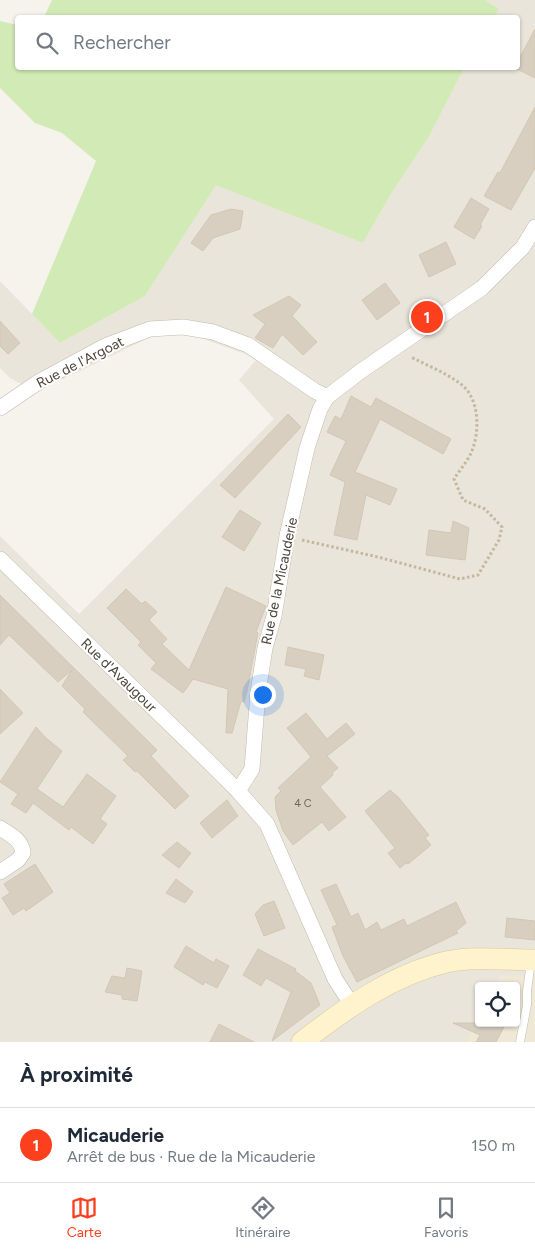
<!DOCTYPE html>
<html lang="fr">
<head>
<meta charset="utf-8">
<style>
	body { margin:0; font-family:Figtree,sans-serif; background:#f2f2f3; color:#1f2937 }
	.controls { position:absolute; right:15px; bottom:15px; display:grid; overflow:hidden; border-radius:5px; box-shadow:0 1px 4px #0004 }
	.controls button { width:45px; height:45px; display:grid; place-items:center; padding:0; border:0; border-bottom:1px solid #e0e1e3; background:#fff; color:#1f2937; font:25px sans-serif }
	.you { position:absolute; left:262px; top:694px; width:18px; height:18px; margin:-12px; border:4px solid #fff; border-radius:50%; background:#1a73e8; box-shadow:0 0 0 8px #1a73e833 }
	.badge { display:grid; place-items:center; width:32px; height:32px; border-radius:50%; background:#fc3f1d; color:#fff; font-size:16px; font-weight:700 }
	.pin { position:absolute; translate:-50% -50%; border:2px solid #fff; box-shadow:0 1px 5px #0006 }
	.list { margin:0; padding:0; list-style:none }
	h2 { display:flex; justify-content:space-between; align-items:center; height:65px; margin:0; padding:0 20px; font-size:21px }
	h2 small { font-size:16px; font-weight:400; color:#747a83 }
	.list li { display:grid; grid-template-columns:32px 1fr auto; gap:15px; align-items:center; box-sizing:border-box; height:75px; padding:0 20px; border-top:1px solid #e0e1e3 }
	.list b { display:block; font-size:19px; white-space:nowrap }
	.list p { margin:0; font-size:16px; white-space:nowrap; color:#747a83 }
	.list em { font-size:16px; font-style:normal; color:#747a83 }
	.icon { flex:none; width:28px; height:28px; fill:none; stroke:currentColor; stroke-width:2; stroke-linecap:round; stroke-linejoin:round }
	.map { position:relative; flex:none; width:535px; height:1042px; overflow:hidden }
	.search { position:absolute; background:#fff; box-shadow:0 1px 4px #0004; left:15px; right:15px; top:15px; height:55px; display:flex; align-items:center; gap:12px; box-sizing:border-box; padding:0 18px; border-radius:5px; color:#747a83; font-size:19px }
	.sheet { height:140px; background:#fff }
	nav { display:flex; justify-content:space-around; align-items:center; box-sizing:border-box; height:70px; border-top:1px solid #e0e1e3; background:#fff; font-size:14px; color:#747a83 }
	nav a { display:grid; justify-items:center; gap:2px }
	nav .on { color:#fc3f1d }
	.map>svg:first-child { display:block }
	.residential { fill:#eae5da; fill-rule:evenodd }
	.education { fill:#efe8d6 }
	.green { fill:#d2eab5 }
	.building { fill:#d8cfc1; stroke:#d3c7b4 }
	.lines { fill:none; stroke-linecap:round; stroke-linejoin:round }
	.lane-casing { stroke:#c2bbae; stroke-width:9 }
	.street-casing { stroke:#c2bbae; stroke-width:16 }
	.secondary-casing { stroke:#d6c79b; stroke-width:22 }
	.path { stroke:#c4b79f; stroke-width:3; stroke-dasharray:2.5 2.5; stroke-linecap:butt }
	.lane { stroke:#fff; stroke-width:8 }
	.street { stroke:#fff; stroke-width:15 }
	.secondary { stroke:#fff3cd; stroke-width:21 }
	.labels { text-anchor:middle; stroke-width:4; stroke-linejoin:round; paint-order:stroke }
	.number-label { font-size:11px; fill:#6e675b }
	.street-label { font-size:14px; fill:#4b4439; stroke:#fff }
</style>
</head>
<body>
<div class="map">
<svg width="535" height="1042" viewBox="0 0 535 1042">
	<rect width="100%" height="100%" fill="#f6f3ec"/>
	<path class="residential" d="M485 0H535V1042H0V536L79 614 274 419 239 380 256 360 245 354 201 338 175 334 155 335 36 392 10 378 0 368V281L60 343 145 296 216 184 363 243 391 194 430 135 464 68H518V18L494 17 499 9ZM479 986H516V1023H479Z"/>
	<path class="education" d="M501 975 535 976V1042H466L479 1017V1023H516V986H495Z"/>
	<path class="green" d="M52 0H485L499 9 494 18 44 17Z
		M0 21 17 25 18 68H464L430 135 391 194 363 243 216 185 145 296 60 343 32 314 96 161 62 133 35 123 0 88Z"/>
	<path class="building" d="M535 29V78L515 68H518V61Z
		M535 107V168L511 210 484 196 498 172 500 173Z
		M471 198 489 209 480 225 482 226 474 239 454 227Z
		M231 209 243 211 240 229 213 238 203 251 191 243 211 215Z
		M446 242 456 264 429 277 419 255Z
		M385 283 400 303 377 320 362 300Z
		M289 296 301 305 292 316 317 342 303 355 282 334 273 348 255 338 265 324 253 315Z
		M0 321 20 343 8 354 0 346Z
		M351 396 371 407 376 398 451 439 443 454 380 419 355 472 397 489 390 505 366 495 357 540 334 535 345 482 330 475 346 441 327 432 335 416 341 419Z
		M288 414 301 427 235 498 220 485Z
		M240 510 261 523 244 551 222 537Z
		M453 521 469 528 465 560 426 555 429 530 451 533Z
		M226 587 266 606 256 632 258 633 247 691 244 702 241 701 232 733H226L228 689 193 679 183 693 151 669 156 663 138 645 141 642 107 608 126 589 142 604 145 601 157 612 149 620 167 639 162 644 189 670Z
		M0 595 157 750 151 756 189 796 175 809 137 771 135 772 123 760 128 756 83 712 85 709 62 686 72 670 58 682 9 635 0 645Z
		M288 647 324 655 319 680 304 676 306 669 285 665Z
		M0 689 23 713 0 734Z
		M306 713 327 739 346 723 355 734 327 756 338 768 332 773 333 775 320 787 346 817 329 831 322 822 293 845 283 831 276 810 275 797 281 791 278 788 311 757 287 728Z
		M36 727 46 738 62 751 37 789 63 807 87 774 116 796 100 819 107 824 93 844 71 827 69 830 33 803 26 813 11 804 18 794 0 782Z
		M390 790 399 798 429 835 425 838 431 845 408 864 406 863 400 868 388 853 395 848 365 811Z
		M227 800 238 816 212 838 200 823Z
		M177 842 191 853 179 868 162 855Z
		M35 864 53 892 26 911 24 908 13 915 2 898 10 893 4 884Z
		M176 879 193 892 185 903 166 893Z
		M336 884 351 917 358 913 365 930 377 922 381 930 404 919 407 926 456 902 466 923 456 931 458 933 357 982 343 956 332 927 337 925 321 890Z
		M274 901 285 928 264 936 255 914 263 905Z
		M507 918 535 921V940L505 937Z
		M186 946 214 963 216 959 229 966 217 988 205 982 203 985 174 967Z
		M258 949 296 969 295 971 311 983 320 1005 272 1041 291 992 266 978 261 986 243 975Z
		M127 968 142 971 137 1001 122 999V995L105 992 112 976 125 978Z
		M453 1023H506L496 1042H476L480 1035Z
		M219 1024 254 1042H210Z"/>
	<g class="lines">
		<g class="lane-casing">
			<path id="lane" d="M520 1042 527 1005V991L531 962"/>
		</g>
		<g class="street-casing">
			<path id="street" d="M0 408 40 381 105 346 150 329 183 327 213 332 248 345 315 391 327 397
				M0 559 213 766 238 791 267 824 335 979 352 1005
				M238 791 252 769 258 692 265 648 274 616 287 536 307 448 320 409 327 397 361 371 482 288 523 247 535 227
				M0 828C11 835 22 840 23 853L18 860 0 872"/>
		</g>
		<g class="secondary-casing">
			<path id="secondary" d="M302 1042C346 1008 392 975 446 962 473 956 508 960 535 960"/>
		</g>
		<path class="path" d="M302 540 378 557 460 579 478 575 499 540 502 527 485 509 463 500 454 479C459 471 467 462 471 453 480 433 480 400 462 385 447 373 428 366 411 357"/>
		<use href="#lane" class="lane"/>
		<use href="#street" class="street"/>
		<use href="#secondary" class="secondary"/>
	</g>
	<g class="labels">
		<g class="number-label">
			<text x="303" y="807">4 C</text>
		</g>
		<g class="street-label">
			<text transform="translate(80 362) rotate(-27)" y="5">Rue de l'Argoat</text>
			<text transform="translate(279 581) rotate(-78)" y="5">Rue de la Micauderie</text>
			<text transform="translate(119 675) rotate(44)" y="5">Rue d'Avaugour</text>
		</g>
	</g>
</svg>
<div class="controls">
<button><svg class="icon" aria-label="locate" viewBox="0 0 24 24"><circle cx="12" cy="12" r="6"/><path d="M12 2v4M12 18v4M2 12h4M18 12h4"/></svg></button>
</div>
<div class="you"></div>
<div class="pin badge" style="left:427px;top:317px">1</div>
<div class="search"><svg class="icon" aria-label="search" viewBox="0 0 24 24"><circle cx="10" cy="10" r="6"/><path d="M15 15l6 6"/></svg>Rechercher</div>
</div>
<section class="sheet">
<h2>À proximité<small></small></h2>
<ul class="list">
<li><span class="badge">1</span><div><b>Micauderie</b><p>Arrêt de bus · Rue de la Micauderie</p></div><em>150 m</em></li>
</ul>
</section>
<nav>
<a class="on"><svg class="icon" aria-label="map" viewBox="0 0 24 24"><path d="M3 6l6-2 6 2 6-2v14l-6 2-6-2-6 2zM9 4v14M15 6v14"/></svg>Carte</a>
<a><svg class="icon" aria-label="directions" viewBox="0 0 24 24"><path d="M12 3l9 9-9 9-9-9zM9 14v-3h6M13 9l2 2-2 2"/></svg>Itinéraire</a>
<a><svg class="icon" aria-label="saved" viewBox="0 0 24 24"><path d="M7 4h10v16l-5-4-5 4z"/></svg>Favoris</a>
</nav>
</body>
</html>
